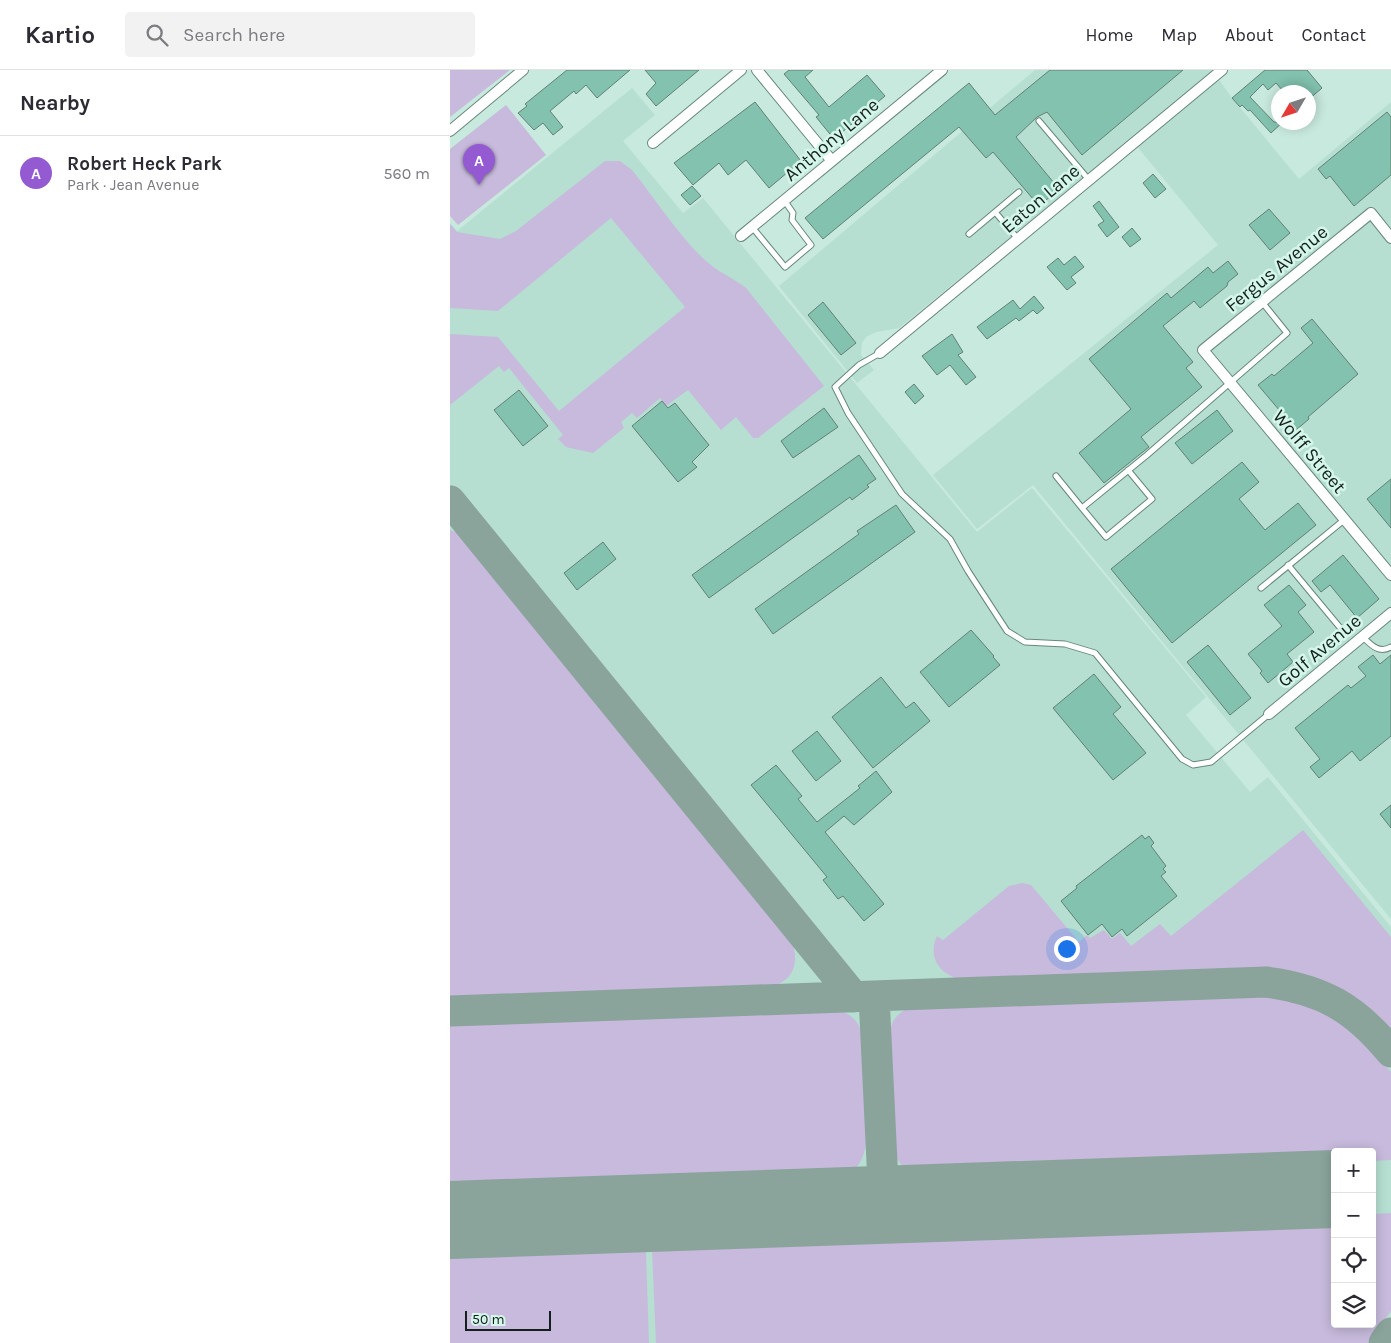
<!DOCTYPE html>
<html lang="en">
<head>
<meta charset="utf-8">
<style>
	body { margin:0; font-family:Karla,sans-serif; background:#f2f2f3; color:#2b2b33 }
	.controls { position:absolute; right:15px; bottom:15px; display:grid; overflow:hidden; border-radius:5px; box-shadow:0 2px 12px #0003 }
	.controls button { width:45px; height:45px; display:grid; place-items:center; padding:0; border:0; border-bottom:1px solid #e1e1e2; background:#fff; color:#2b2b33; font:25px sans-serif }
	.compass { position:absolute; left:821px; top:15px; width:45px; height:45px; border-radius:50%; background:#fff; box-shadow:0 2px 12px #0003; rotate:231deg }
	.scale { position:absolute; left:15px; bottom:12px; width:86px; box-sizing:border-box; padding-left:5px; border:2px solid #14201c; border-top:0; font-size:14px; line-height:18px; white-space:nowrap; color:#14201c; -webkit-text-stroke:4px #d5f6ea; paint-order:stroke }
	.you { position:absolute; left:616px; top:878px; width:18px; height:18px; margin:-12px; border:4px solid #fff; border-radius:50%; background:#1a73e8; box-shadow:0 0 0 8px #1a73e833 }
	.badge { display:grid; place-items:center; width:32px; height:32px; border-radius:50%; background:#945ad2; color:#fff; font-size:16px; font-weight:700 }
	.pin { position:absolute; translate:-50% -41px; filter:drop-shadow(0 1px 2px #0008) }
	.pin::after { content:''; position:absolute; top:26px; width:18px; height:15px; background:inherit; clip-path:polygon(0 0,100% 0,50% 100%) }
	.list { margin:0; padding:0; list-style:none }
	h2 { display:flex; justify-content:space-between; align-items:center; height:65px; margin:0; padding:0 20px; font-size:21px }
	h2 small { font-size:16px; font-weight:400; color:#7c7c81 }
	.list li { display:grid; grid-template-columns:32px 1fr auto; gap:15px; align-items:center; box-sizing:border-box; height:75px; padding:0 20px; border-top:1px solid #e1e1e2 }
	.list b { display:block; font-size:19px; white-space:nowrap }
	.list p { margin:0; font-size:16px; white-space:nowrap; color:#7c7c81 }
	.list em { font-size:16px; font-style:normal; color:#7c7c81 }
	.icon { flex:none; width:28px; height:28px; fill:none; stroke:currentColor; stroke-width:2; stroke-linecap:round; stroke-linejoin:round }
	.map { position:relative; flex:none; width:941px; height:1273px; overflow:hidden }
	header { display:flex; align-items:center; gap:30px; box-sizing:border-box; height:70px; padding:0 25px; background:#fff; border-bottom:1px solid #e1e1e2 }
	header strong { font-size:24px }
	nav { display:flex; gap:28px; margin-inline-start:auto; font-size:18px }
	.search { width:350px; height:45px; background:#f2f2f3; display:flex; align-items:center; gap:12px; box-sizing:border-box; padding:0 18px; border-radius:5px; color:#7c7c81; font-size:19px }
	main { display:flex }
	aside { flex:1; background:#fff }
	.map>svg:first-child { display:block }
	.built { fill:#b6dfd1; fill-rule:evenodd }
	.green { fill:#c7badc }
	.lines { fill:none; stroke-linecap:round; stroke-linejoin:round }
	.taxiway { stroke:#8aa49b; stroke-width:31 }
	.runway { stroke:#8aa49b; stroke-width:78 }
	.building { fill:#82c2ae; stroke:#628076 }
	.lane-casing { stroke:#68877c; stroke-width:7 }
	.street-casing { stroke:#68877c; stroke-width:12 }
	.lane { stroke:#fff; stroke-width:5 }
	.street { stroke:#fff; stroke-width:10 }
	.labels { text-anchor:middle; stroke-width:5; stroke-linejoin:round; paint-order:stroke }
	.street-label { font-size:19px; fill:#14201c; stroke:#d5f6ea }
</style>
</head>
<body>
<header>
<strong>Kartio</strong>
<div class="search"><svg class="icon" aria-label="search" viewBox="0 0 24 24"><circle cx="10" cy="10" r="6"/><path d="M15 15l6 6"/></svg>Search here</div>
<nav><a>Home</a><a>Map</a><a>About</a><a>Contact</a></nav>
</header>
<main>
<aside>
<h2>Nearby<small></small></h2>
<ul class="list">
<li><span class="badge">A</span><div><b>Robert Heck Park</b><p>Park · Jean Avenue</p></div><em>560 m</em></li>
</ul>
</aside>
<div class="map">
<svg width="941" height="1273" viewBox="0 0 941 1273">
	<rect width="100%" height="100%" fill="#c8e9dd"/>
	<path class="built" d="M585 0H762L782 28 849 109 941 32V849L583 415 527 459 483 405 768 175 681 69 449 258 426 262 416 267 412 273 411 285 424 300 407 313 329 216Z
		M182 18 205 45 173 71 233 143 253 128 527 462 582 418 756 627 736 645 800 722 818 707 941 857V1273H0V153L7 161ZM885 1082H922V1254H885Z"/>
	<path class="green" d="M0 0H60L0 47Z
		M56 35 96 85 8 155 0 146V79Z
		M155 91H170L182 100C204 127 235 175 261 195 272 204 285 209 296 218L374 316 308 368H303L286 347 271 360 238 320 216 336 210 328 187 348 182 343 171 352 174 358 143 383 116 377 108 369 113 365 59 298 54 302 49 296 0 335V264L48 267 109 341 235 237 161 148 48 241 0 238V154L7 162 50 169 66 161Z
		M0 460 17 466 339 866C351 888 346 912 319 917L0 928Z
		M853 760 941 867V961C907 921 868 905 818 898L511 910C490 904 477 888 487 866L493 870 559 816 572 813 581 815 629 872 637 865 640 868 654 860 662 869 670 863 681 876 710 854 721 866Z
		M805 925C872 927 900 953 941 1002V1090L922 1091V1082H885V1092L471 1107C460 1103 450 1096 445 1085 439 1070 436 969 442 954 445 946 451 942 458 938Z
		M388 940C401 944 409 951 412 965L416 1073C414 1089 407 1101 393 1109L0 1125V954Z
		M941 1143V1241L918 1273H206L202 1179 208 1169 885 1145V1254H922V1144Z
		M189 1170 196 1183 199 1273H0V1178Z"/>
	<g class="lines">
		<path class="taxiway" d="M0 431 404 927
			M424 926 434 1134
			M0 941 816 912C872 919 905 938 941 982
			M934 1273 941 1263"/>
		<path class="runway" d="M0 1150 885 1119"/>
	</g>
	<path class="building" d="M117 0H180L147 28 136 15 126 24 124 21 100 41 113 57 103 65 93 53 84 60 68 43 77 36 75 34Z
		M195 0H249L206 36 196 24 206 13Z
		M339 0H363L355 7 379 37 417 5 435 26 384 69 366 47 369 45 334 4Z
		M600 0H733L632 85 597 42 587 47 566 67 609 119 589 136 543 82 536 88 509 57 373 169 355 148 519 13 545 45Z
		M815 0H857L872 18 858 30V22H834L826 13 818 20 813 14 800 27 824 52H833L821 63 800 40 798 41 792 35 790 37 782 28Z
		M305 32 351 91 319 118 296 90 278 105 269 93 243 115 224 93Z
		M937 42 941 47V105L904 136 880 106 876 109 868 99Z
		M703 104 716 119 705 128 693 113Z
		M242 116 251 126 240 135 231 125Z
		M649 131 669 157 657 167 648 155 654 151 643 136Z
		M819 139 840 163 820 180 799 155Z
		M682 158 691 169 680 177 672 167Z
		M625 186 634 197 621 207 626 213 617 220 597 197 608 188 614 195Z
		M778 191 788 204 778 212 777 216 750 238 744 231 713 256 743 292 736 298 752 317 691 367 699 377 654 413 629 383 681 339 639 289 717 223 721 228 758 197 763 203Z
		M584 226 594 238 587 244 583 240 569 251 566 248 537 269 527 257 563 230 570 239Z
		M373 232 406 273 391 285 358 245Z
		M862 249 908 304 858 347 859 349 846 360 808 315 822 304 824 306 863 273 851 258Z
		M502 264 513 282 508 285 526 307 516 315 500 295 487 305 472 286Z
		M464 314 474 326 465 334 455 322Z
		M69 320 98 356 73 376 44 340Z
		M212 331 218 338 225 333 259 375 242 392 247 397 228 412 182 356Z
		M374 338 388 357 343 388 331 371Z
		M767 340 783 361 742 394 725 373Z
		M409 385 426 409 417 415 419 417 402 430 400 427 259 528 242 505Z
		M792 392 809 412 789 429 815 460 848 433 866 455 722 573 661 499Z
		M941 409V458L917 429Z
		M446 435 465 462 323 564 305 539 409 464 407 461Z
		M153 472 166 489 127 520 114 503Z
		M893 485 929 529 907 548 880 515 871 522 862 511Z
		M839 515 856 535 848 542 864 562 837 584 843 592 818 613 810 603 812 601 798 584 832 556 814 535Z
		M521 560 544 586 543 587 550 595 499 637 470 602Z
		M758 575 801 628 780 645 737 592Z
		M923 585 930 594 941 585V666L910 691 902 681 869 708 860 697 870 689 845 658 898 615 901 618 916 606 908 597Z
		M644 604 671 637 663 644 696 683 663 710 603 638Z
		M431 607 456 638 464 632 480 651 423 698 382 647Z
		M367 661 391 691 366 711 342 681Z
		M326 695 352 726 348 729 367 752 410 718 408 716 426 701 442 722 404 755 394 746 375 762 434 834 414 851 393 826 388 829 373 810 377 807 301 715Z
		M941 735V758L930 744Z
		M692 765 695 769 699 766 704 773 701 776 716 796 713 799 716 802 711 806 727 826 677 866 672 859 662 867 652 854 638 865 611 831 627 818 626 816Z"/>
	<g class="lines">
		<g class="lane-casing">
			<path id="lane" d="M589 51 639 110
				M545 142 568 169
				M302 157 335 197 361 175 342 150 343 143 334 130
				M519 164 569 122
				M430 283 409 295 385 317 398 343 452 424 500 469 518 501 557 561 575 572 615 574 645 583 732 689 743 695 761 692 819 644
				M678 400 702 429 656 467 632 438 697 385 837 263 812 232
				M606 406 632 438
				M838 495 892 560
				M811 518 894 450
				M913 567C921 575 929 584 941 577"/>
		</g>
		<g class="street-casing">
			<path id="street" d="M307 0 382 91
				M0 61 73 0
				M203 73 291 0
				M291 166 492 0
				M941 168 921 143 753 280 941 505
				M430 283 772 0
				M819 644 941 543"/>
		</g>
		<use href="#lane" class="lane"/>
		<use href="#street" class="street"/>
	</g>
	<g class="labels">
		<g class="street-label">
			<text transform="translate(381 69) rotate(-40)" y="7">Anthony Lane</text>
			<text transform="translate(590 128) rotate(-40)" y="7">Eaton Lane</text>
			<text transform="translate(826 198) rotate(-39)" y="7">Fergus Avenue</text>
			<text transform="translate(860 381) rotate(50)" y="7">Wolff Street</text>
			<text transform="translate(869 580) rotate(-40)" y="7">Golf Avenue</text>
		</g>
	</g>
</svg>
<div class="controls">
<button>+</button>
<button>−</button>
<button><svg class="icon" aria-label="locate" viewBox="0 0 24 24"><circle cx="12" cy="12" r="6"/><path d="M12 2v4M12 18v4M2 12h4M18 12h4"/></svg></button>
<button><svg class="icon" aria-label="layers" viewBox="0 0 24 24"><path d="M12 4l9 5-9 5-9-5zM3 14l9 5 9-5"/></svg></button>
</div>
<svg class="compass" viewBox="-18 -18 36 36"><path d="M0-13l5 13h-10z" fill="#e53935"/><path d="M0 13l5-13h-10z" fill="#7c7c81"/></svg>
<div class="scale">50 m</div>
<div class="you"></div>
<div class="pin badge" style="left:29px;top:115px">A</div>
</div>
</main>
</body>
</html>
